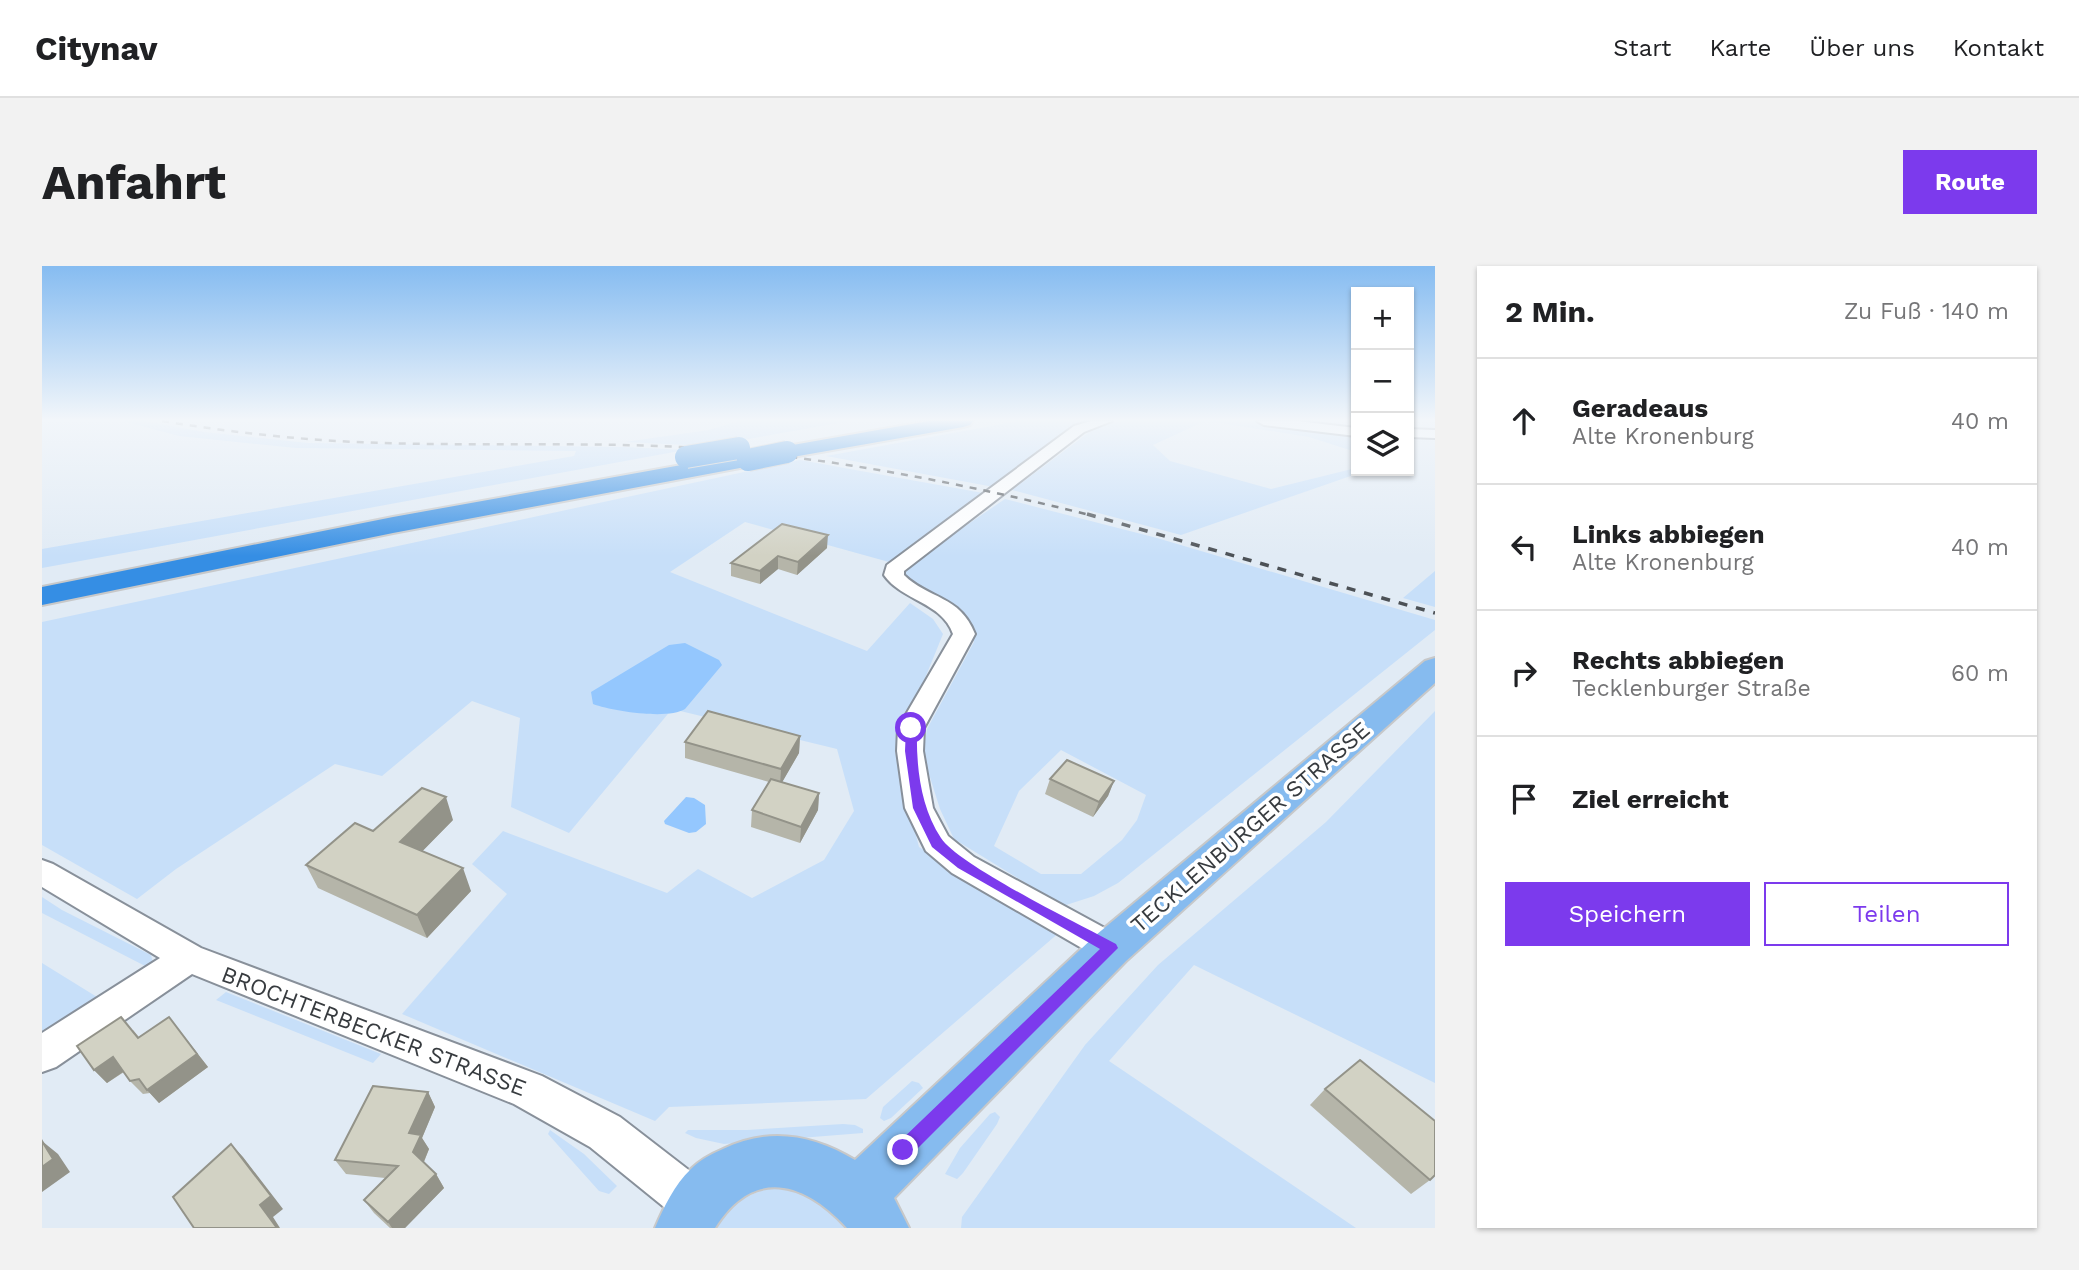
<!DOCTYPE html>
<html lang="de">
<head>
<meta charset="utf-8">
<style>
	body { margin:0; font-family:"Work Sans",sans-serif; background:#f2f2f2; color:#202124 }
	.controls { position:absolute; right:21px; top:21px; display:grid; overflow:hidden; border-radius:0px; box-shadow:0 2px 5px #0004 }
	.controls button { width:63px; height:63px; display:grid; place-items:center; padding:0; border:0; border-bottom:2px solid #e0e0e0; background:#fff; color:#202124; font:35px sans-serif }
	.stop { position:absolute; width:21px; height:21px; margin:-16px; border:5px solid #7c3aed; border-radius:50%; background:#fff }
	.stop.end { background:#7c3aed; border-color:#fff; box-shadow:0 2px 7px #0008 }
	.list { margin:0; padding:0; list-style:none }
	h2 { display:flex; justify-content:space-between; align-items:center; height:91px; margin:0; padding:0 28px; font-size:30px }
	h2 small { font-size:23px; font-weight:400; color:#757577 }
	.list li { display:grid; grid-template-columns:46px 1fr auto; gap:21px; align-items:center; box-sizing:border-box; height:126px; padding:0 28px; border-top:2px solid #e0e0e0 }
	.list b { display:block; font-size:26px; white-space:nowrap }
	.list p { margin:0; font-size:23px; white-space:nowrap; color:#757577 }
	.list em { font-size:23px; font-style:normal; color:#757577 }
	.actions { display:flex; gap:14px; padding:21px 28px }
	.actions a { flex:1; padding:16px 0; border:2px solid #7c3aed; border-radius:0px; text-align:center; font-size:24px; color:#7c3aed }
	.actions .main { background:#7c3aed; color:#fff }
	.icon { flex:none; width:38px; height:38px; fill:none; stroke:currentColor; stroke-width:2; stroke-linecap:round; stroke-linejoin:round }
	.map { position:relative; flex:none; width:1393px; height:962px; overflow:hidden; border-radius:0px }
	header { display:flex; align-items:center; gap:42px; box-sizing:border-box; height:98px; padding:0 35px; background:#fff; border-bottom:2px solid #e0e0e0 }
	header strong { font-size:33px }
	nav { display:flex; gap:38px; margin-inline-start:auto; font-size:24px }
	.intro { display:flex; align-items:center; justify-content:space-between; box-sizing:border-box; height:168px; padding:0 42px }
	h1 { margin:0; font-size:49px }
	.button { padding:18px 32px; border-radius:0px; background:#7c3aed; color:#fff; font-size:24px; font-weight:700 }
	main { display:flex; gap:42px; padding:0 42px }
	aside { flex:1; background:#fff; border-radius:0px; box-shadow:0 2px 5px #0004 }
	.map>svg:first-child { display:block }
	.green { fill:#c7dff9; fill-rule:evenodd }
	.water { fill:#94c7fe }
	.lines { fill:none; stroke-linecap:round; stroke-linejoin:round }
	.minor-casing { stroke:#88909a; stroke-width:4 }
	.major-casing { stroke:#c7c8c9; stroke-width:4 }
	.highway-casing { stroke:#c7c8c9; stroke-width:4 }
	.minor { fill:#fff; fill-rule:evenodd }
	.major { fill:#86bbef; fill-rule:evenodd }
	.highway { fill:#358ee4; fill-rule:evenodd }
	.rail-far1 { stroke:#4c5156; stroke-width:2.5; stroke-dasharray:7 7; stroke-linecap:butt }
	.rail { stroke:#4c5156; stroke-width:3.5; stroke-dasharray:9 9; stroke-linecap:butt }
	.highway-bridge-casing { stroke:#c7c8c9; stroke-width:24; stroke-linecap:butt }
	.highway-bridge { stroke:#358ee4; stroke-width:22 }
	.wall { fill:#b5b5a9 }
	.shaded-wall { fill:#939389 }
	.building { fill:#d2d2c4; stroke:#939389; stroke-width:2 }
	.route { fill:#7c3aed }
	.labels { text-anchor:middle; stroke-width:7; stroke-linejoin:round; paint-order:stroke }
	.near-street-label { font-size:23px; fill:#373b3f; stroke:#fff }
</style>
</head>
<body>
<header>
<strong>Citynav</strong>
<nav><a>Start</a><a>Karte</a><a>Über uns</a><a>Kontakt</a></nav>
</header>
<div class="intro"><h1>Anfahrt</h1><a class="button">Route</a></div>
<main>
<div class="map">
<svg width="1393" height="962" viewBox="0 0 1393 962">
	<rect width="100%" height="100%" fill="#e1ebf5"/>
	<path class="green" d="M81 155H102L162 166 266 177 583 181 643 184 0 302V283L532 190 534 185 254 182 137 170Z
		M696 155H808L666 180 583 176 667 164Z
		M977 155H1048L1018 172 952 221 784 190Z
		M1080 155H1163L1111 179 1128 195 1229 223 1314 202V205H1323L1139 269 970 224 1057 159Z
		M1166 155H1210L1314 167V186L1267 171Z
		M758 194 941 227 847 296 703 256 628 306 825 385 868 337 891 353 901 368 853 486 877 581 1019 665 824 833 627 841 613 855 360 748 465 628 430 598 461 565 625 627 656 603 710 632 782 594 812 545 795 483 630 443 527 567 469 541 478 452 430 435 340 510 293 498 134 603 95 633 0 579V356Z
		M963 233 1115 272 1393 354V364L1076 617 1052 630 1021 640 912 573 898 543 881 489 885 463 932 376 928 367 864 312 863 301ZM1019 484 1104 529 1095 554 1080 574 1039 608H999L952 580 977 525Z
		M1393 305V341L1361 332Z
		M1393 445V817L1152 699 1067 795 1314 962H919L920 951 1043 779 1116 699 1284 556Z
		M0 631 20 644 109 689 111 697 107 702 0 647Z
		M0 697 55 731 0 766Z
		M184 726 339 788 331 797 174 734Z
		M870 815 877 817 881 822 849 852 842 855 838 852 841 841Z
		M953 846 958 851 955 858 921 907 915 913 903 908 918 882 948 848Z
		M801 858 813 859 821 863V867L682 878 654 872 643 867 646 864H705Z
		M508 864 542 888 575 920 567 928 557 925 506 868Z
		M727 922C771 923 778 933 808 962H671C686 940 702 930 727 922Z"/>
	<path class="water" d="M643 377 677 394 680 399 643 443C626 454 570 445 551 438L549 426 627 379Z
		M644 531 652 532 663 539 664 558 654 566 647 567 623 558 622 555Z"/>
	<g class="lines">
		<g class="minor-casing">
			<path id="minor" d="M1049 155H1070L1042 166 862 305V309C886 333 918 329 933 368L882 462 881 485 891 542 906 570 932 591 1081 672 1086 682 1081 692 1069 696 1057 692 910 607 884 585 863 542 855 485 856 462 911 368C900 336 860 335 842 309L845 299 1032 160Z
				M1215 155H1255L1314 162V170L1222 159Z
				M1367 163 1393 164V172L1367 171Z
				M0 594 11 598 159 682 500 810 578 851 670 922 676 938 670 954 654 960 638 954 548 881 472 838 150 708 14 801 0 806V767L118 692 0 621Z"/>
		</g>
		<g class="major-casing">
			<path id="major" d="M1393 392V417L1084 695 852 932 867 962H805C762 915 711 901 673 962H613C622 941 632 919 649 903 658 894 669 888 681 883 726 861 770 868 813 894L1054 669 1383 395Z"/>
		</g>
		<g class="highway-casing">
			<path id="highway" d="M887 155H931L928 159 921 161 745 192 737 191 734 186 737 181 745 180Z
				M706 187 714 189 717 194 714 199 351 267 0 339V321L351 251Z"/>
		</g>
		<use href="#minor" class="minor"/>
		<use href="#major" class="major"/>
		<use href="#highway" class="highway"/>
		<path class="rail-far1" d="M120 155C194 167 267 175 342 177 441 180 540 176 639 181 779 189 915 216 1052 250"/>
		<path class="rail" d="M1045 248 1393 347"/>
		<g class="highway-bridge-casing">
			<path id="highway-bridge" d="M644 191 697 182
				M706 194 745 186"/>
		</g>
		<use href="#highway-bridge" class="highway-bridge"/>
	</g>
	<path class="wall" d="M785 282 755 309 736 303 718 318 689 310V297Z
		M758 470 757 487 740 516 777 527 776 544 758 577 709 561 710 544 727 516 643 492V476Z
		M1008 513 1072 515 1066 530 1051 551 1003 528Z
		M411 554 380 585 429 625 385 672 276 622 264 599Z
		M127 751 166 801 117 837 108 827 101 828 88 815 82 806 65 817 52 804 91 764 97 771Z
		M1283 823 1388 914 1369 928 1268 839Z
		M386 826 393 841 380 872 387 883 382 896 394 908 402 922 363 962H348L332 947 322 934 343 912 304 908 293 894Z"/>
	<path class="shaded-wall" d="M786 269 785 282 755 309 756 296Z
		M736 290V303L718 318V305Z
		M758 470 757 487 738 520 739 503Z
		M1072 515 1066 530 1051 551 1057 536Z
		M777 527 776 544 758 577 759 561Z
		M404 531 411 554 367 599 358 576Z
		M421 602 429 625 385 672 375 649Z
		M127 751 166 801 117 837 105 824Z
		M71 791 84 804 65 817 52 804Z
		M386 826 393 841 380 872 387 883 380 900 371 886 367 867Z
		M0 875 16 888 28 906 0 926Z
		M189 878 201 891 241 943 231 951 238 962H235L218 939Z
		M394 908 402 922 363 962H350L346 956Z"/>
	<path class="building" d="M740 258 786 269 756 296 736 290 718 305 689 297Z
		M666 445 758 470 739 503 643 476Z
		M1025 494 1072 515 1057 536 1008 513Z
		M729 513 777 527 759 561 710 544Z
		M380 522 404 531 358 576 421 602 375 649 264 599 313 557 331 565Z
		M79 751 96 772 127 751 155 788 105 824 97 813 88 815 71 791 52 804 35 780Z
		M1318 794 1393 855V909L1388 914 1283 823Z
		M331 820 386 826 367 867 379 869 371 886 394 908 346 956 322 934 356 900 293 894Z
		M0 875 11 893 0 901Z
		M189 878 229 930 218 939 235 962H152L131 931Z"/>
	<linearGradient id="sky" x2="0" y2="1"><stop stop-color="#86bcf1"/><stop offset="0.53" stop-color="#f2f6fa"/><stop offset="1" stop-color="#f2f6fa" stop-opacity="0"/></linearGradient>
	<rect width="1393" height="290" fill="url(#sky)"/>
	<path class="route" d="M869 459 875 462C874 499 878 540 899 572 916 599 1039 659 1074 678L1076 682 867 891 861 893 855 891 852 884 855 878 1058 683 916 602 890 581 871 542 863 485 864 462Z"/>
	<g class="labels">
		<g class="near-street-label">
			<text transform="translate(1208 561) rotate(-41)" y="8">TECKLENBURGER STRASSE</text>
			<text transform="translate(332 765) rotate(21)" y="8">BROCHTERBECKER STRASSE</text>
		</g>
	</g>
</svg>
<div class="controls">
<button>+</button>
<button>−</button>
<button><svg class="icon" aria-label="layers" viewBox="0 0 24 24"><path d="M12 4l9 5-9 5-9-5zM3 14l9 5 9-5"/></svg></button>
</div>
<div class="stop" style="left:869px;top:462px"></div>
<div class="stop end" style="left:861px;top:884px"></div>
</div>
<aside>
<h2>2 Min.<small>Zu Fuß · 140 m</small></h2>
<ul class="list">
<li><svg class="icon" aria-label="ahead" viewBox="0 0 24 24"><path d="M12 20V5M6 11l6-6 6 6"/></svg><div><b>Geradeaus</b><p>Alte Kronenburg</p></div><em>40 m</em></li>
<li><svg class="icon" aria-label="left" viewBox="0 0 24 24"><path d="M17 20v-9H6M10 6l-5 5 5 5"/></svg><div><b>Links abbiegen</b><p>Alte Kronenburg</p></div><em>40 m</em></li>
<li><svg class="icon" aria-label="right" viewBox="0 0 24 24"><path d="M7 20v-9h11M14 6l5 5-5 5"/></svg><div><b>Rechts abbiegen</b><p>Tecklenburger Straße</p></div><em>60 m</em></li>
<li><svg class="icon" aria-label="arrive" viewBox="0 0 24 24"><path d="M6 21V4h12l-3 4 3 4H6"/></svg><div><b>Ziel erreicht</b></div></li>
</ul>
<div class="actions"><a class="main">Speichern</a><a>Teilen</a></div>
</aside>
</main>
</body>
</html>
